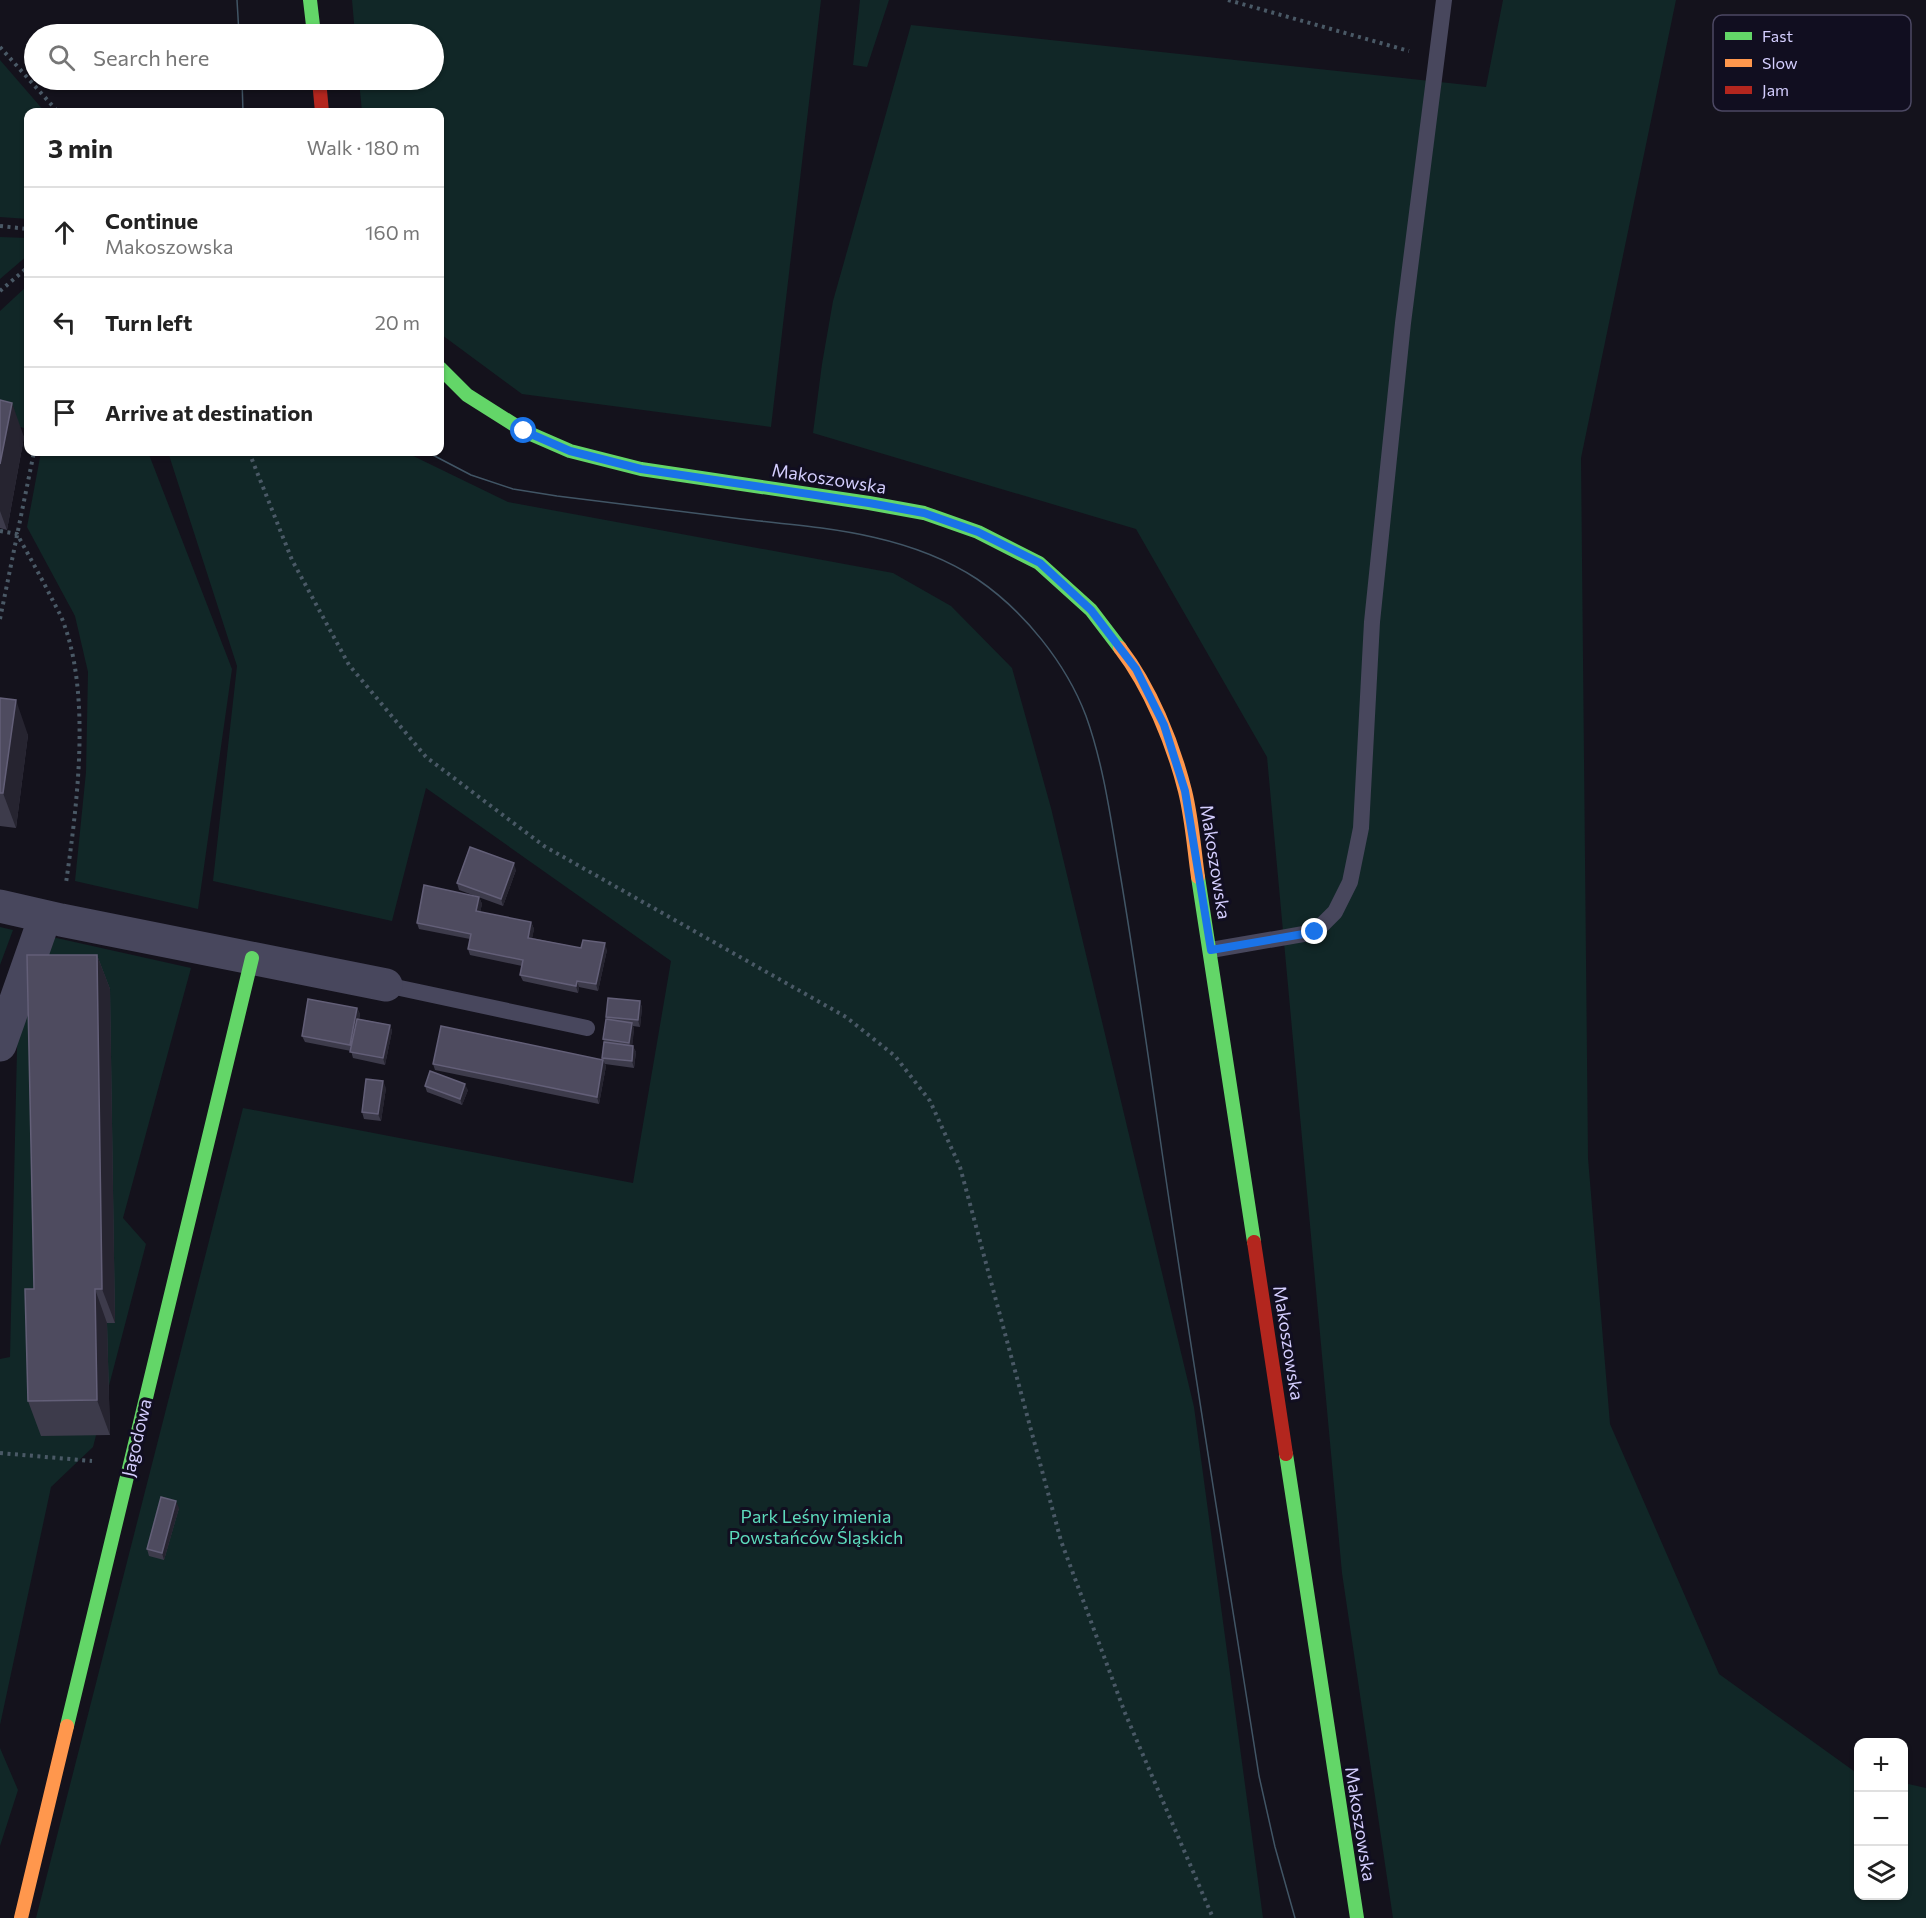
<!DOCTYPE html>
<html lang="en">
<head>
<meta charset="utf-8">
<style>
	body { margin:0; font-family:Commissioner,sans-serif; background:#f2f2f2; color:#222 }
	.controls { position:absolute; right:18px; bottom:18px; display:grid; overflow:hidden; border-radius:12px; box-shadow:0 2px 4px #0004 }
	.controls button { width:54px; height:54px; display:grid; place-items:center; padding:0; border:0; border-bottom:2px solid #e0e0e0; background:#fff; color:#222; font:30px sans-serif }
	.stop { position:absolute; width:18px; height:18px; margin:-14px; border:4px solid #1a73e8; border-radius:50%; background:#fff }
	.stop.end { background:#1a73e8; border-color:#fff; box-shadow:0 2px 6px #0008 }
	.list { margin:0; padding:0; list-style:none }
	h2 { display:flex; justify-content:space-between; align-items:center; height:78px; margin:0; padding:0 24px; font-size:26px }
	h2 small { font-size:20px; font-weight:400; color:#767676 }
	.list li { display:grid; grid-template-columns:39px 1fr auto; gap:18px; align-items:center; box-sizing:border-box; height:90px; padding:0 24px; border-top:2px solid #e0e0e0 }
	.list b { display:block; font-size:22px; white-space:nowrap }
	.list p { margin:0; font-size:20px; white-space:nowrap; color:#767676 }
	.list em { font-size:20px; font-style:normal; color:#767676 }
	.icon { flex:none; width:33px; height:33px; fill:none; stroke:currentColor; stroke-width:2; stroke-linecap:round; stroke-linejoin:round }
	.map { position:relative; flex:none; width:1926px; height:1918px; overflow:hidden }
	.search { position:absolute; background:#fff; box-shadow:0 2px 4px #0004; left:24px; top:24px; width:420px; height:66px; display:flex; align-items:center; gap:15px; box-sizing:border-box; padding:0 21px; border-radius:33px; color:#767676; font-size:22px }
	.panel { position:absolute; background:#fff; box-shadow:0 2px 4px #0004; left:24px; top:108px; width:420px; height:348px; border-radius:12px }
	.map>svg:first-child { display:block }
	.green { fill:#112727 }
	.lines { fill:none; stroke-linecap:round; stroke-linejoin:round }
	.path { stroke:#4a5966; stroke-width:4; stroke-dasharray:3 4.5; stroke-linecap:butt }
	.lane { stroke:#48475d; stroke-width:16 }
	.street { stroke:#48475d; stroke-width:33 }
	.fast { stroke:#63d668; stroke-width:14 }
	.slow { stroke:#ff974d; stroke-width:14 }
	.jam { stroke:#b3261e; stroke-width:14 }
	.tram { stroke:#415565; stroke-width:1.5 }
	.wall { fill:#3d3b4b }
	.shaded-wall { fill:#262430 }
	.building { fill:#4e4b5f; stroke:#635f78; stroke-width:1.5 }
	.route { stroke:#1a73e8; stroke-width:8 }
	.labels { text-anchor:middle; stroke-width:6; stroke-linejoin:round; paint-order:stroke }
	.street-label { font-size:18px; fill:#d4cefe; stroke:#110e20 }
	.park-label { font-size:18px; fill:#5ddbbc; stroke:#110e20 }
	.key { fill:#110e20; stroke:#4c4863; stroke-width:1.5 }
	.key-label { font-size:16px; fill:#d4cefe }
</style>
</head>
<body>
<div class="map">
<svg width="1926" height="1918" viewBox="0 0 1926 1918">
	<rect width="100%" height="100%" fill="#14121c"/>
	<path class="green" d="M352 0H821L771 427 522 394 442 335 440 331V112H362L359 80H434V34H355Z
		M860 0H889L867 67 853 65Z
		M1503 0H1676L1581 458 1588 1158 1610 1424 1719 1674 1858 1774V1896H1904V1783L1926 1788V1918H1393L1342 1573 1267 757 1136 529 813 433 822 364 833 301 911 25 1486 87Z
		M0 60 45 112H28V219L0 217Z
		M0 237 28 238V255L0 279Z
		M28 285V429L0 422V311Z
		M41 452H148L232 669 198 909 75 881 86 772 88 672 75 616 27 527Z
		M168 452H405L508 502 893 573 951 606 1012 668 1051 808 1194 1407 1263 1918H36L243 1108 633 1183 671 961 426 788 392 921 213 881 237 666Z
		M0 927 13 930 0 965Z
		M52 937 191 968 123 1218 146 1244 93 1447 51 1487 0 1725V1359L10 1357 18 1006Z
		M0 1748 18 1790 0 1846Z"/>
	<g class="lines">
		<path class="path" d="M1228 0 1409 51
			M0 47 58 112
			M0 226 28 229
			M0 291 28 267
			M249 452 292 560 349 665 426 757 544 846 846 1017 895 1056 930 1101 960 1167 1061 1541 1125 1713 1213 1918
			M0 531 17 534C29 556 41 577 52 599 56 607 61 615 64 624 91 698 77 806 66 883
			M0 619 34 452
			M0 1453 92 1461"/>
		<path class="lane" d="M1211 950 1315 932 1335 912 1350 882 1361 828 1372 622 1403 323 1444 0
			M386 985 587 1028"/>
		<path class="street" d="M0 906 61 920 386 985
			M0 1045 45 917"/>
		<path class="fast" d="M310 0 314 34
			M440 368 467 395 524 431 570 451 641 469 869 503 924 513 978 532 1039 563 1091 610 1120 648
			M1198 877 1254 1242
			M1286 1454 1357 1918
			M67 1726 252 958"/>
		<path class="slow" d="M1120 648C1150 687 1173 743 1185 791 1192 819 1194 849 1198 877
			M21 1918 67 1726"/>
		<path class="jam" d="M319 80 322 112
			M1254 1242 1286 1454"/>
		<path class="tram" d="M237 0 239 34
			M242 80 243 112
			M427 452 471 475 513 489 557 496C619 504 680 511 742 519 823 528 907 533 977 579 1024 611 1066 663 1086 716 1104 766 1111 821 1120 873 1134 957 1146 1040 1158 1124 1189 1342 1225 1559 1259 1776L1275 1847 1295 1918"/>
	</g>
	<path class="wall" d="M0 400 24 437 7 530 0 528Z
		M0 698 28 735 16 828 0 826Z
		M516 870 503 906 459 890 457 883Z
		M479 897 482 904 480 912 531 922 534 929 532 938 581 948 607 950 598 991 579 987 578 993 523 981 520 975 522 966 470 955 468 949 470 939 419 929 417 923Z
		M97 955 110 989 115 1323H107L110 1435 41 1436 28 1401 34 1289Z
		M640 1001 642 1008 640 1027 633 1026 634 1029 632 1045 636 1052 634 1068 605 1064 606 1066 599 1104 435 1070 433 1064 602 1060V1058L604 1042 603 1039 607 1019 606 1017Z
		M357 1008 360 1014 359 1019 390 1025 392 1031 385 1065 353 1058 351 1051 305 1042 302 1036Z
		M425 1086 468 1090 462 1105 427 1092Z
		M386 1088 381 1121 364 1119 362 1112Z
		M179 1508 164 1560 149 1556 147 1549Z"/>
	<path class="shaded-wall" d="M12 403 24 437 7 530 0 511V464Z
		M16 700 28 735 16 828 3 793Z
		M514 863 516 870 503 906 501 899Z
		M479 897 482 904 479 917 476 911Z
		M531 922 534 929 531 944 528 938Z
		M605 943 607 950 598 991 596 984Z
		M97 955 110 989 115 1323 102 1289Z
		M577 981 579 987 578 993 576 986Z
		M640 1001 642 1008 640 1027 638 1020Z
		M357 1008 360 1014 353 1051 350 1045Z
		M632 1023 634 1029 632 1050 629 1043Z
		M390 1025 392 1031 385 1065 383 1058Z
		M633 1046 636 1052 634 1068 632 1061Z
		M603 1060 606 1066 599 1104 597 1097Z
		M383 1081 386 1088 381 1121 378 1114Z
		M465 1084 468 1090 462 1105 460 1099Z
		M95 1289 107 1323 110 1435 97 1400Z
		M176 1501 179 1508 164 1560 162 1553Z"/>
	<path class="building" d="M0 400 12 403 0 464Z
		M0 698 16 700 3 793H0Z
		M470 847 514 863 501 899 457 883Z
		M424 885 479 897 476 911 531 922 528 938 581 948 583 940 605 943 596 984 577 981 576 986 520 975 523 960 468 949 471 934 417 923Z
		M27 955H97L102 1289H95L97 1400 28 1401 25 1289H34Z
		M608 998 640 1001 638 1020 606 1017Z
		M308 999 357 1008 350 1045 302 1036Z
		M357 1019 390 1025 383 1058 350 1052Z
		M606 1019 632 1023 629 1043 603 1039Z
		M441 1026 603 1060 597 1097 433 1064Z
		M604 1042 633 1046 632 1061 602 1058Z
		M430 1071 465 1084 460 1099 425 1086Z
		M366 1079 383 1081 378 1114 362 1112Z
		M161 1497 176 1501 162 1553 147 1549Z"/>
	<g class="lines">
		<path class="route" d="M524 431 570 451 641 469 869 503 924 513 978 532 1040 563 1091 610 1136 669 1164 725 1185 791 1211 950 1315 932"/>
	</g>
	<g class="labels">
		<g class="street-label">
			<text transform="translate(829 479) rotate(9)" y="6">Makoszowska</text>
			<text transform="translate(1215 862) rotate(81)" y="6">Makoszowska</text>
			<text transform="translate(1288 1343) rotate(81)" y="6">Makoszowska</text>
			<text transform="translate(137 1438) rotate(-77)" y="6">Jagodowa</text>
			<text transform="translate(1360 1824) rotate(81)" y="6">Makoszowska</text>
		</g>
		<g class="park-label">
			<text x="816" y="1523">Park Leśny imienia<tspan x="816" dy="21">Powstańców Śląskich</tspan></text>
		</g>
	</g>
	<rect x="1713" y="15" width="198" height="96" rx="9" class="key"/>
	<rect x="1725" y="32" width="27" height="8" fill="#63d668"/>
	<rect x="1725" y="59" width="27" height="8" fill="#ff974d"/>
	<rect x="1725" y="86" width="27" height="8" fill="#b3261e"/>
	<g class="key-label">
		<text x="1762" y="42">Fast</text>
		<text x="1762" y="69">Slow</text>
		<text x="1762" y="96">Jam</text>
	</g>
</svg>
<div class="controls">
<button>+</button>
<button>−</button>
<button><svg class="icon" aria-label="layers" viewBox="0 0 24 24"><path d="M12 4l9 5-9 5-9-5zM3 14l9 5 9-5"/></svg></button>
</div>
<div class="stop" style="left:524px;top:431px"></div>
<div class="stop end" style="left:1315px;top:932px"></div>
<div class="search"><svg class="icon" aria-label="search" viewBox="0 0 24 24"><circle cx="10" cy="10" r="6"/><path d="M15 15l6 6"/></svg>Search here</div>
<section class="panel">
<h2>3 min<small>Walk · 180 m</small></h2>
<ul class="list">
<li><svg class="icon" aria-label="ahead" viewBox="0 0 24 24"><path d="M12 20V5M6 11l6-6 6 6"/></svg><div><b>Continue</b><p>Makoszowska</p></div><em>160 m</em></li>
<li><svg class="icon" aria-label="left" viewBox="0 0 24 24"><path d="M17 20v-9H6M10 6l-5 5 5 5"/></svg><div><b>Turn left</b></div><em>20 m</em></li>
<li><svg class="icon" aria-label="arrive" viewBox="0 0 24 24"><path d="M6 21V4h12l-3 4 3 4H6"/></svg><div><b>Arrive at destination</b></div></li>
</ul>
</section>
</div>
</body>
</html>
